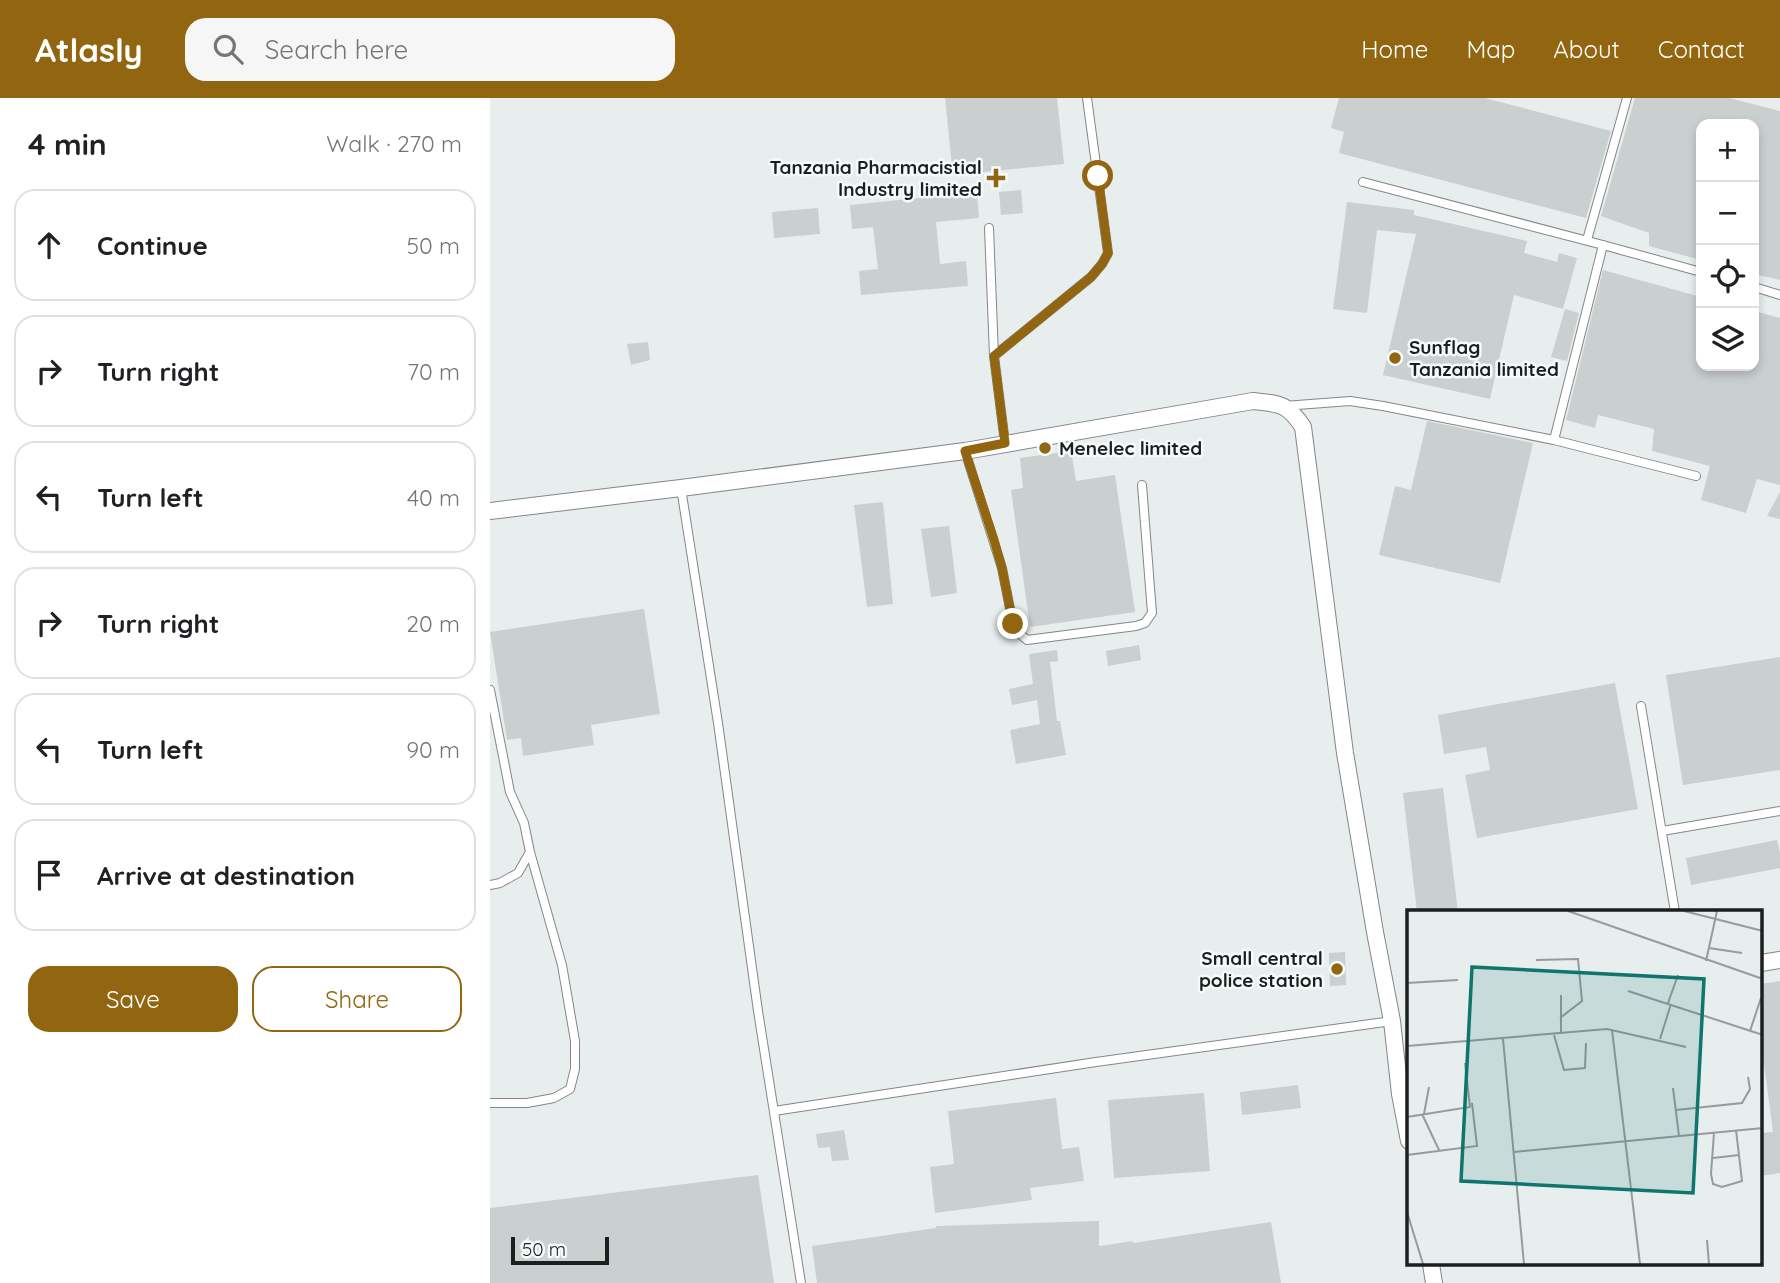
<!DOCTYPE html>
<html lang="en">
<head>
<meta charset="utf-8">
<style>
	body { margin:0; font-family:Quicksand,sans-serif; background:#f6f6f6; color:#202124 }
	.controls { position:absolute; right:21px; top:21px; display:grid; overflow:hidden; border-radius:14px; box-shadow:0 4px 10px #0003 }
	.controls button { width:63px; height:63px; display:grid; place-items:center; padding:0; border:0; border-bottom:2px solid #e0e0e0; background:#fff; color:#202124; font:35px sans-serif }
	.scale { position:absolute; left:21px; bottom:18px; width:98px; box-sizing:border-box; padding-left:7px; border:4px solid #1d1f1f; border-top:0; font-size:19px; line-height:24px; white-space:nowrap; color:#1d1f1f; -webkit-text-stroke:5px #f5fbfb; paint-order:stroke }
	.stop { position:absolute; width:21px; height:21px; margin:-16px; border:5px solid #926610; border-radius:50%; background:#fff }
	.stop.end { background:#926610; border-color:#fff; box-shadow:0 2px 7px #0008 }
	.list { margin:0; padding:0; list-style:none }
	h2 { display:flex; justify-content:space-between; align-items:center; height:91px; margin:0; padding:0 28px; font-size:30px }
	h2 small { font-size:23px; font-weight:400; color:#757577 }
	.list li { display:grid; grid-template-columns:46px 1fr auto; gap:21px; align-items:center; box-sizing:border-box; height:112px; margin:0 14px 14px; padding:0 14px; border:2px solid #e0e0e0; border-radius:21px }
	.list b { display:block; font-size:26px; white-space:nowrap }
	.list em { font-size:23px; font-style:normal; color:#757577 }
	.actions { display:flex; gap:14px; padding:21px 28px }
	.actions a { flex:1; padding:16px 0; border:2px solid #926610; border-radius:21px; text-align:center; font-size:24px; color:#926610 }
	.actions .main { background:#926610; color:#fff }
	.icon { flex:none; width:38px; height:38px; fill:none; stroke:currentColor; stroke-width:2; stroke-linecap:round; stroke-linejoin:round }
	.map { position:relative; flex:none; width:1290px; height:1185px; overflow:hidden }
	header { display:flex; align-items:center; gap:42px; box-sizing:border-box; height:98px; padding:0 35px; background:#926610; color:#fff }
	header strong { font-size:33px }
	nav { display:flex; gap:38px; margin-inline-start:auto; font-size:24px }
	.search { width:490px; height:63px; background:#f6f6f6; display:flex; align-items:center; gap:18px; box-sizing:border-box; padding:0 24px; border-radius:21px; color:#757577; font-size:26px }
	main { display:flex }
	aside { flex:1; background:#fff }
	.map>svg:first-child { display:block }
	.building { fill:#cacfd0 }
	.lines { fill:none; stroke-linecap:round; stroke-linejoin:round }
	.service-casing { stroke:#828787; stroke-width:10 }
	.minor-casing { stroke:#828787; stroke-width:18 }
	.service { stroke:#fff; stroke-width:8 }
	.minor { stroke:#fff; stroke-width:16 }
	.route { stroke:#926610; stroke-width:9 }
	.poi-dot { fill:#926610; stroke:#f5fbfb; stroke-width:2.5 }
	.labels { text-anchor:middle; stroke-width:5; stroke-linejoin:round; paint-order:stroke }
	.poi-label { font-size:19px; font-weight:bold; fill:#1d1f1f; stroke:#f5fbfb; text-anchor:end }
	.inset-road { fill:none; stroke:#979b9b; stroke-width:2 }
	.view { fill:#0f766e; fill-opacity:0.15; stroke:#0f766e; stroke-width:3.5 }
	.inset-edge { fill:none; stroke:#1d1f1f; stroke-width:3.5 }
</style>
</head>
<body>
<header>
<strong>Atlasly</strong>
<div class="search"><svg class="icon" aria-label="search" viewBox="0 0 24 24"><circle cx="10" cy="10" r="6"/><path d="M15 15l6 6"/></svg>Search here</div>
<nav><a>Home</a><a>Map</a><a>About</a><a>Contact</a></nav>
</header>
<main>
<aside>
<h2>4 min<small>Walk · 270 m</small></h2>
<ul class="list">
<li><svg class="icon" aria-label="ahead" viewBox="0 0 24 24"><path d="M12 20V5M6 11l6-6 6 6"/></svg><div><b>Continue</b></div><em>50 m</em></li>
<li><svg class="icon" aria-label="right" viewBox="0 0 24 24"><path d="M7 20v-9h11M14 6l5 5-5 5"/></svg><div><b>Turn right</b></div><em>70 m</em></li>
<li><svg class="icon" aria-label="left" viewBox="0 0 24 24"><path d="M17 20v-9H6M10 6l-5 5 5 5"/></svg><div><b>Turn left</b></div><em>40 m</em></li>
<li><svg class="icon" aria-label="right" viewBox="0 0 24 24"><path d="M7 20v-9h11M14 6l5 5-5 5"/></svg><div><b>Turn right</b></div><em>20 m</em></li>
<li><svg class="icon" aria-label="left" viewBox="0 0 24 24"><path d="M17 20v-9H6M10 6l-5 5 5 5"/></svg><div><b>Turn left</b></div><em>90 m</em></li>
<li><svg class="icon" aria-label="arrive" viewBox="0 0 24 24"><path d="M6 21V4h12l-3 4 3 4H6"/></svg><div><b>Arrive at destination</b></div></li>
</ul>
<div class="actions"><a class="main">Save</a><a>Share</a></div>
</aside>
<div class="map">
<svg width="1290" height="1185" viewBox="0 0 1290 1185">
	<rect width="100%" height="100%" fill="#e8edee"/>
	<path class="building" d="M455 0H567L574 66 463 77Z
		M849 0H995L1121 33 1096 120 849 55 854 34 841 30Z
		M1145 0H1239L1290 13V182L1264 176V26H1211V162L1159 148V135L1111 118Z
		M531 92 533 115 511 117 509 94Z
		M487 96 489 120 446 124 450 166 476 163 478 188 371 197 369 173 388 171 383 129 362 131 360 107 448 98V100Z
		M857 104 924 112V117L1037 143 1034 155 1067 164 1069 155 1087 160 1073 211 1024 197 1000 301 893 277 926 136 887 132 877 215 843 211Z
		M328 110 330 136 284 140 282 114Z
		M1113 172 1211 199V268H1264V213L1290 220V387L1267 381 1256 415 1211 402 1220 368 1162 353 1164 331 1108 317 1105 330 1076 322Z
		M1075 211 1089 215 1077 263 1061 259Z
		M158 244 160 262 141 267 137 246Z
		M937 323 1043 345 1010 485 889 457 905 388 921 392Z
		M581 353 586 383 625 377 645 514 540 529 521 392 533 390 530 360Z
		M1290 394V421L1277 418Z
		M393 404 403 506 377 509 364 407Z
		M459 428 467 495 441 499 431 431Z
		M154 511 170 616 101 627 104 647 33 658 31 640 17 642 0 534Z
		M649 547 651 562 618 568 616 553Z
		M567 552 568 563 560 564 567 623H570L576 657 526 666 520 632 550 626 547 602 522 607 519 591 543 586 539 556Z
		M1290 559V672L1193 687 1176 577Z
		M1125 585 1148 711 987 740 975 677 1000 672 996 649 954 656 948 617Z
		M953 690 968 814H927L913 695Z
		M1287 742 1290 755V770L1201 787 1196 760Z
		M855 854 856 887 840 888 839 855Z
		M1290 883V1075L1271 1078V1035L1283 1034 1271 943V886Z
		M808 987 811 1010 752 1017 750 994Z
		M714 995 720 1073 624 1080 618 1002Z
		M566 1000 572 1051 589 1049 594 1083 540 1090 542 1102 445 1115 440 1069 464 1066 458 1013Z
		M354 1032 359 1062 342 1063 340 1049 328 1050 326 1036Z
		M268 1077 284 1185H0V1110Z
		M609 1123V1148L643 1143V1145L781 1124 791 1185H327L322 1148 446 1130V1128Z"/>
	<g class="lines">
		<g class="service-casing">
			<path id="service" d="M873 84 1113 147 1211 174
				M499 130 504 258 515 345
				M1097 142 1137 0
				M1264 189 1290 197
				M504 258 601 179 612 166 618 155 597 0
				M794 308 860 303 893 308 1064 342 1206 378
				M1064 342 1113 147
				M475 353 512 470 523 526 530 536 537 542 646 528 655 525 662 515 652 387
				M191 390 228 625 268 913 311 1185
				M0 592 20 694 34 725 40 754 28 775 10 785 0 787
				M1151 608 1185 814
				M1172 733 1290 713
				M0 1005H37L64 1000 80 991 85 971V943L72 867 40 754
				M284 1013 606 964 902 923"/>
		</g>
		<g class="minor-casing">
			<path id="minor" d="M0 413 191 390 475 353 763 303C790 306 797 305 813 329L855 655 885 834 902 923 910 996 919 1043
				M1271 865 1290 862
				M941 1166 944 1185"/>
		</g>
		<use href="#service" class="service"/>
		<use href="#minor" class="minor"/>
	</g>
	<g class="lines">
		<path class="route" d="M523 526 512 470 504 442 475 353 515 345 504 258 601 179 612 166 618 155 608 78"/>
	</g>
	<g class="poi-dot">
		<path d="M502.5 69.5h7v7h7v7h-7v7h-7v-7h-7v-7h7z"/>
		<circle cx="905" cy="260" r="7"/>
		<circle cx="555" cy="350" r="7"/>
		<circle cx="847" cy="871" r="7"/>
	</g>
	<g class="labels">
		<g class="poi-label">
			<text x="492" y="76">Tanzania Pharmacistial<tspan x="492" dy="22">Industry limited</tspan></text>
			<text x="919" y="256" text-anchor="start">Sunflag<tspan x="919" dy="22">Tanzania limited</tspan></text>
			<text x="569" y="357" text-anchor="start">Menelec limited</text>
			<text x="833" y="867">Small central<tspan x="833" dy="22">police station</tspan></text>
		</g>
	</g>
	<g transform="translate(917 812)">
		<rect width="355" height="355" fill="#e8edee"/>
		<path class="inset-road" d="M161 1 356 69M277 1 356 21M302 38 335 43M129 50 171 49 175 91 153 108M299 51 310 1M0 73 51 70M221 81 356 125M154 85V124M261 93 271 65M205 120 233 354M343 121 354 88M147 125 157 160 178 158 179 133M96 129 117 354M253 129 264 94M0 136 200 119 279 137M266 178 272 226M269 200 335 193 343 179 341 167M15 204 32 240M17 204 22 177M0 207 63 197 58 153M307 223 304 264 306 274 315 277 335 271 329 220M107 242 356 218M0 245 70 236 65 193M306 248 332 245M0 302 16 354M300 330 302 354"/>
		<path class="view" d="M65 57 297 69 286 283 54 271Z"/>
		<rect width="355" height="355" class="inset-edge"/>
	</g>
</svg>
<div class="controls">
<button>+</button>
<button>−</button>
<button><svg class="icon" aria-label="locate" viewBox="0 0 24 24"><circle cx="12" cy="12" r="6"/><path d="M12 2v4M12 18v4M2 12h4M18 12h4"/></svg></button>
<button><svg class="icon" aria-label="layers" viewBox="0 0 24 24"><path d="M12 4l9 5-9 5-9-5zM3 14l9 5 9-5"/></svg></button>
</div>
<div class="scale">50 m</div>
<div class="stop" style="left:608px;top:78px"></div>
<div class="stop end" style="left:523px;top:526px"></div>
</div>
</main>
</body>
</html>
